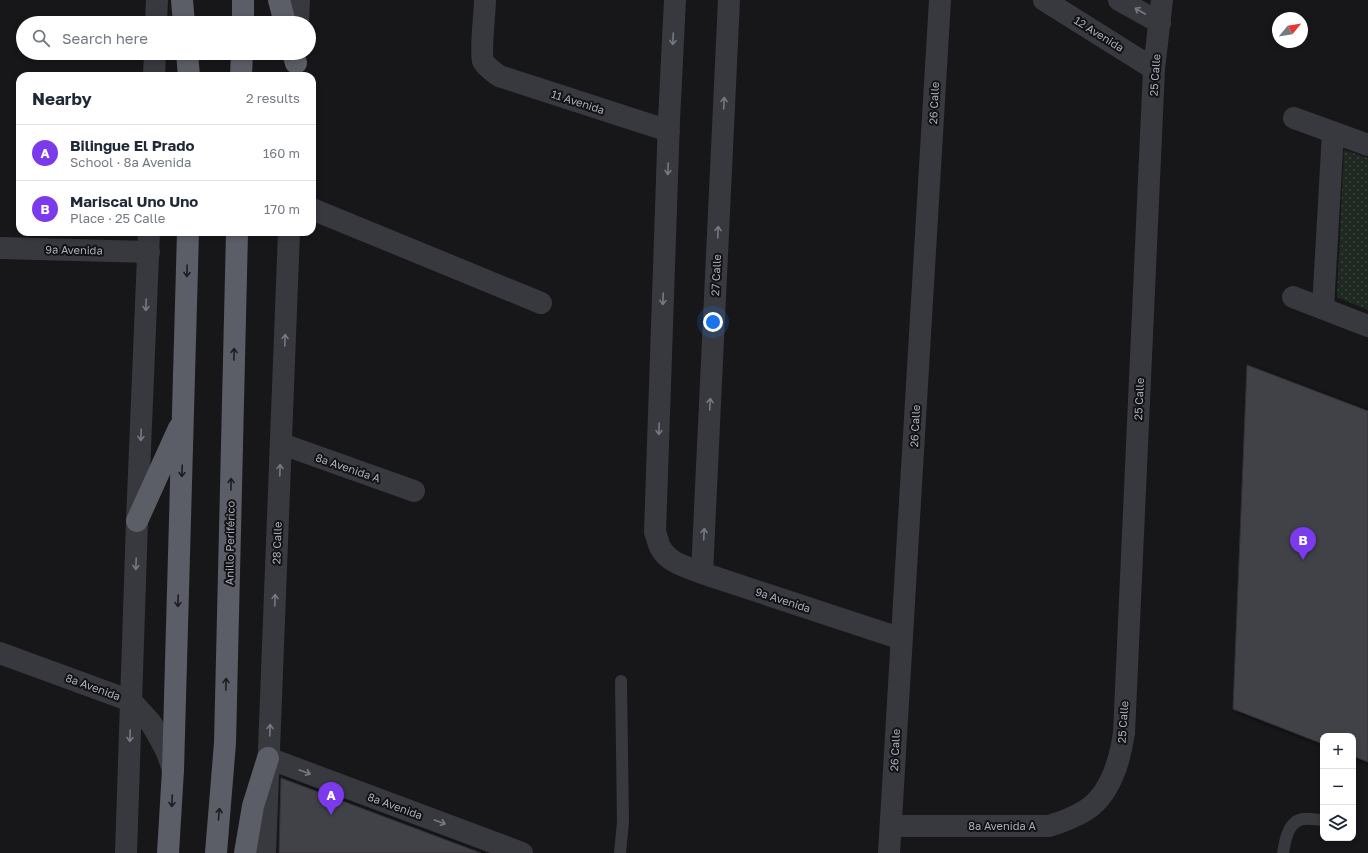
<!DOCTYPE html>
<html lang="en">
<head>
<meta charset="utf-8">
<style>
	body { margin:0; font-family:"Golos Text",sans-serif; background:#f2f2f3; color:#1f2937 }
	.controls { position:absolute; right:12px; bottom:12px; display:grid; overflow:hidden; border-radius:8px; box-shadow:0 2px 6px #0003 }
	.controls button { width:36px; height:36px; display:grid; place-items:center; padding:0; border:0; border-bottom:1px solid #e0e1e3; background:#fff; color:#1f2937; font:20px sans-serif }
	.compass { position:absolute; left:1272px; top:12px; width:36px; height:36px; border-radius:50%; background:#fff; box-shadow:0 2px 6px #0003; rotate:60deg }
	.you { position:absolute; left:713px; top:322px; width:14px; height:14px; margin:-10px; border:3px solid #fff; border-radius:50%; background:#1a73e8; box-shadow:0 0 0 6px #1a73e833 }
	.badge { display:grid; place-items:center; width:26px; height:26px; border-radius:50%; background:#7c3aed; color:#fff; font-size:13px; font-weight:700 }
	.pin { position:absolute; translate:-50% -33px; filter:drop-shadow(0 1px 2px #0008) }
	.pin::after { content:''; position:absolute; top:21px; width:14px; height:12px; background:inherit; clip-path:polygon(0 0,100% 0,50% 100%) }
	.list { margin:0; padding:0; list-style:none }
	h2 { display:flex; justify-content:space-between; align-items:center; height:52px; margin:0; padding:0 16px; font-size:17px }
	h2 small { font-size:13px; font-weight:400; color:#747a83 }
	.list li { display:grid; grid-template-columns:26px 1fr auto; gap:12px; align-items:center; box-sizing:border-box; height:56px; padding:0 16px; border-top:1px solid #e0e1e3 }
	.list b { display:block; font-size:15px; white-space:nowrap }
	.list p { margin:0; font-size:13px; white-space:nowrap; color:#747a83 }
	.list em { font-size:13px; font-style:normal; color:#747a83 }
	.icon { flex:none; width:22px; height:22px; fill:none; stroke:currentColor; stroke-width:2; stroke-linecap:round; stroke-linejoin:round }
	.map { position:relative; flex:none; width:1368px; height:853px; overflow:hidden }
	.search { position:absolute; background:#fff; box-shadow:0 2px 6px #0003; left:16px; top:16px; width:300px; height:44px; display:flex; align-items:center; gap:10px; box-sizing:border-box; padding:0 14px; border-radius:22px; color:#747a83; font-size:15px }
	.panel { position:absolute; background:#fff; box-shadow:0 2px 6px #0003; left:16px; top:72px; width:300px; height:164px; border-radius:12px }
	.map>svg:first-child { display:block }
	.grass { fill:url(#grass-dots) }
	.building { fill:#414247; stroke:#313136; filter:url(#shadow) }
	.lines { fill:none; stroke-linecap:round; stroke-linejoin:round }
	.service { stroke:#38393f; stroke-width:12 }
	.minor { stroke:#38393f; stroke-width:22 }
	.tertiary { stroke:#38393f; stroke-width:22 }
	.trunk { stroke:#5c5e67; stroke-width:22 }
	.oneway { stroke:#767983 }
	.oneway2 { stroke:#1d1d21 }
	.labels { text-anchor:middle; stroke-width:4; stroke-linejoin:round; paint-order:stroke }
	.street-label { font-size:11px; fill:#a9adba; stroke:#121215 }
</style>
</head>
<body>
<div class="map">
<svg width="1368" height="853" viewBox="0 0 1368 853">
	<defs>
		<pattern id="grass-dots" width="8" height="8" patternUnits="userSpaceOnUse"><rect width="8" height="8" fill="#1f2821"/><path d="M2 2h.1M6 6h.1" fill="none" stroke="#3d443f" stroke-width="1.8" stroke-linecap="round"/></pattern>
		<filter id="shadow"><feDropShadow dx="4.5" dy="2.5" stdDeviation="2" flood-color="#0009"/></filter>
	</defs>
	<rect width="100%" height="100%" fill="#17171a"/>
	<path class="grass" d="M1344 150 1368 158V310L1337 297Z"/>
	<path class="building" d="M1247 365 1368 411V762L1353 756V736H1323V744L1233 709Z
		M281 778 481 853H279Z"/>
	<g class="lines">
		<path class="service" d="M620 853 623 822 621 681
			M1283 853C1285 841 1288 821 1303 819 1310 818 1317 820 1323 820"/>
		<path class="minor" d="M485 0C485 12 480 51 483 61 486 67 494 72 499 76L669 131
			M675 0 669 120 655 532C657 537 658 543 660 547 668 563 687 567 702 573L902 639
			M1044 0 1154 69
			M1119 0 1160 23
			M1294 118 1368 145
			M312 209 541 303
			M0 248 149 252
			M1293 297 1368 326
			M1323 308 1333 132
			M282 444 414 491
			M702 573 729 0
			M0 653 131 701 151 723 159 737 167 752 173 770
			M268 758 522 853
			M891 826H1049C1062 822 1075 817 1086 810 1111 794 1120 760 1124 733L1154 69 1162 0
			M889 853 940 0"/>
		<path class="tertiary" d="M156 23 157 0
			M298 23 299 0
			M154 76 155 53
			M126 853 137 521 149 232
			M265 853 289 232"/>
		<path class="trunk" d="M182 0 184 23
			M279 0 285 23
			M243 23V0
			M187 53 189 76
			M293 53 296 63
			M241 76 242 53
			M137 521 179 428
			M168 853 173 770 188 232
			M216 853 225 743 237 232
			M245 853 253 806 268 758"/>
	</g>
	<defs><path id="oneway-shaft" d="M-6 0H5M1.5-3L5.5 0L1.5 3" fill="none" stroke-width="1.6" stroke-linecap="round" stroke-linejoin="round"/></defs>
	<g class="oneway">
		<use href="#oneway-shaft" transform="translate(1140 11) rotate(-150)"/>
		<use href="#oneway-shaft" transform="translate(673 39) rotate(93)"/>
		<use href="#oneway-shaft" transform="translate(724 103) rotate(-87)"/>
		<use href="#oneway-shaft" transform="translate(668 169) rotate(92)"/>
		<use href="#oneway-shaft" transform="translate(718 232) rotate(-87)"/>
		<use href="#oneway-shaft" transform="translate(663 299) rotate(92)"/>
		<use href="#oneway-shaft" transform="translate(146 305) rotate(92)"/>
		<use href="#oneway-shaft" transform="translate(285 340) rotate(-88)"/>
		<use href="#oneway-shaft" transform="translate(710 404) rotate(-87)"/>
		<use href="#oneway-shaft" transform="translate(659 429) rotate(92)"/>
		<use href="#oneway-shaft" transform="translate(141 435) rotate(92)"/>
		<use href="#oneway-shaft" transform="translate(280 470) rotate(-88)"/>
		<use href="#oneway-shaft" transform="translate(704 534) rotate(-87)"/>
		<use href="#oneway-shaft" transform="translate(136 564) rotate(92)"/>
		<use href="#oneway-shaft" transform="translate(275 600) rotate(-88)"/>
		<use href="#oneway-shaft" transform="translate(270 730) rotate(-88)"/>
		<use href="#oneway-shaft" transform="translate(130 736) rotate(92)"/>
		<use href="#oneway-shaft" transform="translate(305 772) rotate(20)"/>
		<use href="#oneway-shaft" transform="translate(440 822) rotate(20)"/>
	</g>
	<g class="oneway2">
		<use href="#oneway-shaft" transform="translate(187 271) rotate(91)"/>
		<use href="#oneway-shaft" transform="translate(234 354) rotate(-89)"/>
		<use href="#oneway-shaft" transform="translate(182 471) rotate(92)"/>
		<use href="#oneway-shaft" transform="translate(231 484) rotate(-89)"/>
		<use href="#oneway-shaft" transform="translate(178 601) rotate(92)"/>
		<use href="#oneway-shaft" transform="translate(226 684) rotate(-89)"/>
		<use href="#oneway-shaft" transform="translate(172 801) rotate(93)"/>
		<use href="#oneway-shaft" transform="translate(219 814) rotate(-85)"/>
	</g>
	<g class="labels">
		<g class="street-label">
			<text transform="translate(1099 34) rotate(32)" y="4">12 Avenida</text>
			<text transform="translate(1155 75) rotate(-86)" y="4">25 Calle</text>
			<text transform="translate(578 102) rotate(18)" y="4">11 Avenida</text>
			<text transform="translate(934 103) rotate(-87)" y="4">26 Calle</text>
			<text transform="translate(74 250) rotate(1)" y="4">9a Avenida</text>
			<text transform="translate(716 275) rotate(-87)" y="4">27 Calle</text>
			<text transform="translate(1139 399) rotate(-87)" y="4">25 Calle</text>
			<text transform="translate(915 426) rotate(-87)" y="4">26 Calle</text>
			<text transform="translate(348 468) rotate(19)" y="4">8a Avenida A</text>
			<text transform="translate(230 543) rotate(-89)" y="4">Anillo Periférico</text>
			<text transform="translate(277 543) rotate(-88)" y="4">28 Calle</text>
			<text transform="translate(783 600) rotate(18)" y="4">9a Avenida</text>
			<text transform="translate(93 687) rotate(20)" y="4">8a Avenida</text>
			<text transform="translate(1123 722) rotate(-86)" y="4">25 Calle</text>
			<text transform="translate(895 750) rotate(-87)" y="4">26 Calle</text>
			<text transform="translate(395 806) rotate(20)" y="4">8a Avenida</text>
			<text x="1002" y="830">8a Avenida A</text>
		</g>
	</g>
</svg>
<div class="controls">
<button>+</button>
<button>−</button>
<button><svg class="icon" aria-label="layers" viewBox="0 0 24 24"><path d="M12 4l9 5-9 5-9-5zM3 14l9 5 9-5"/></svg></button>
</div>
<svg class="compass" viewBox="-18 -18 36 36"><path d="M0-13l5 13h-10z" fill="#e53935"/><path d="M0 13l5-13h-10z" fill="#747a83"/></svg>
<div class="you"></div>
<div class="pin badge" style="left:331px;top:815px">A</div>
<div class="pin badge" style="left:1303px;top:560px">B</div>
<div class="search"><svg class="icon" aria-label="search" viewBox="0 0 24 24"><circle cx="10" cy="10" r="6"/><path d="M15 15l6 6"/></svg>Search here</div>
<section class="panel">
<h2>Nearby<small>2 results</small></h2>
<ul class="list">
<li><span class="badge">A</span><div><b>Bilingue El Prado</b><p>School · 8a Avenida</p></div><em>160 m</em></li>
<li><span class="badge">B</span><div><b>Mariscal Uno Uno</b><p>Place · 25 Calle</p></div><em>170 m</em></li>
</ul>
</section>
</div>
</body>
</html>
